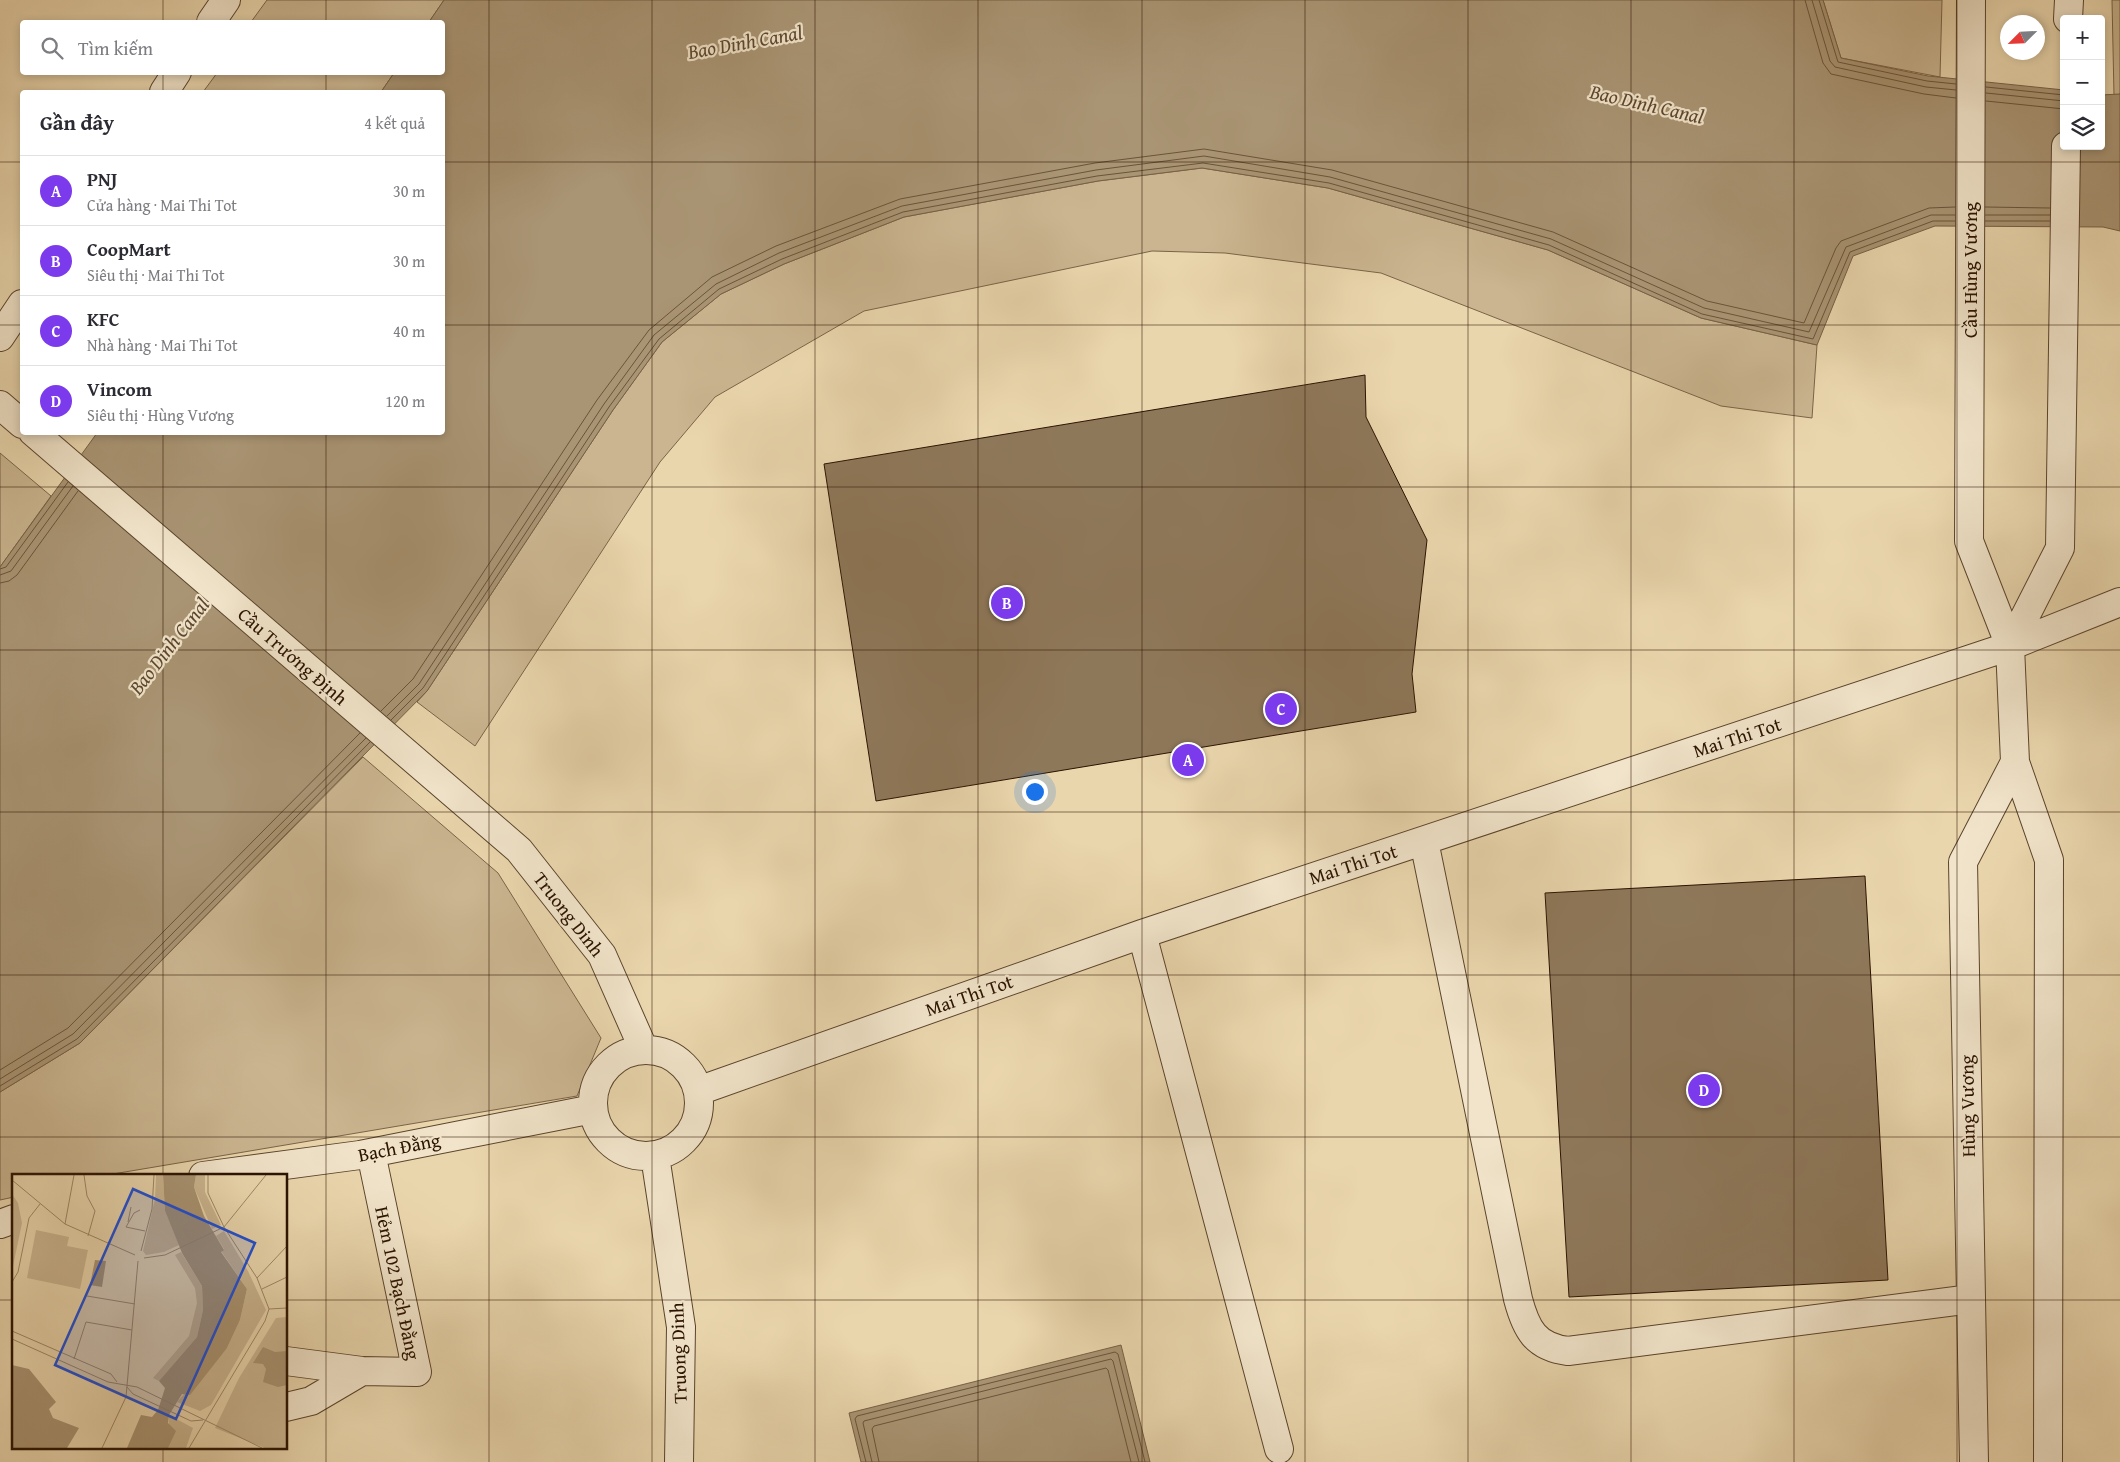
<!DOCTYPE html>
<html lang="vi">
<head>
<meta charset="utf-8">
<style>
	body { margin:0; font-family:"Gentium Book Plus",serif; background:#f7f7f7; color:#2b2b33 }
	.controls { position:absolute; right:15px; top:15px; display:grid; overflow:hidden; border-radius:5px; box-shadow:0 2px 8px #0003 }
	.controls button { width:45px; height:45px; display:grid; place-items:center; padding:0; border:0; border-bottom:1px solid #e1e1e2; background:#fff; color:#2b2b33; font:25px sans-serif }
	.compass { position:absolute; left:2000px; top:15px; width:45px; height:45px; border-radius:50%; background:#fff; box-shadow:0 2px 8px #0003; rotate:246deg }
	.you { position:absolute; left:1034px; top:791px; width:18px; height:18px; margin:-12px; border:4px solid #fff; border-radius:50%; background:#1a73e8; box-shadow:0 0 0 8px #1a73e833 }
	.badge { display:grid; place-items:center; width:32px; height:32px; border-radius:50%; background:#7c3aed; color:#fff; font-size:16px; font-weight:700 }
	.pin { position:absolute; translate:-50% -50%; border:2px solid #fff; box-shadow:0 1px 5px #0006 }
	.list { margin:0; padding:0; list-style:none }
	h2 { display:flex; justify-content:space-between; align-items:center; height:65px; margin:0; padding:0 20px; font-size:21px }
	h2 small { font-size:16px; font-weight:400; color:#7c7c81 }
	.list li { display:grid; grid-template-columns:32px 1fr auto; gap:15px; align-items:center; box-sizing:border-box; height:70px; padding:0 20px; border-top:1px solid #e1e1e2 }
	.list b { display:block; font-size:19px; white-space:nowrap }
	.list p { margin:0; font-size:16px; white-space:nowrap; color:#7c7c81 }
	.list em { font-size:16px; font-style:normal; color:#7c7c81 }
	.icon { flex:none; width:28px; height:28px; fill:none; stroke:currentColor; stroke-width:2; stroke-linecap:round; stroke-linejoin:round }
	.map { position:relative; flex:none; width:2120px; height:1462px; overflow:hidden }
	.search { position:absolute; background:#fff; box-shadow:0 2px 8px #0003; left:20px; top:20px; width:425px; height:55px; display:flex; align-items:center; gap:12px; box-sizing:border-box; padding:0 18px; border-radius:5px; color:#7c7c81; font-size:19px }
	.panel { position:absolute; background:#fff; box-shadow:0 2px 8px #0003; left:20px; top:90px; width:425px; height:345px; border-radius:5px }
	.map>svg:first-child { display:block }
	.green { fill:#cab590; stroke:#7a6448 }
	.water { fill:#a99473; stroke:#776045 }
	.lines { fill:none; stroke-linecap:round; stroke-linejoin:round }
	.shore { stroke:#6a543a; stroke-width:1 }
	.building { fill:#8e785a; stroke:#2b1301 }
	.minor-casing { stroke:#5b442c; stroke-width:30 }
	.minor { stroke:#f1e4ca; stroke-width:28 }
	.grid { fill:none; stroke:#2b1301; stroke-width:1; stroke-opacity:0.55 }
	.labels { text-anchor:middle; stroke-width:4.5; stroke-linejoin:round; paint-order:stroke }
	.street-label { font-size:19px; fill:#2b1301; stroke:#f1e4ca }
	.water-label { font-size:20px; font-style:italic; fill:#5d472f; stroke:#f1e4ca }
	.inset-road { fill:none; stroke:#9e8868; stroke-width:1 }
	.view { fill:#1d4ed8; fill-opacity:0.15; stroke:#1d4ed8; stroke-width:2.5 }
	.inset-edge { fill:none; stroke:#2b1301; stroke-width:2.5 }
</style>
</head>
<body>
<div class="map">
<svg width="2120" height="1462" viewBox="0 0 2120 1462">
	<rect width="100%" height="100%" fill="#ead6ad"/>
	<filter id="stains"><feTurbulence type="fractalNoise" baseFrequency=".004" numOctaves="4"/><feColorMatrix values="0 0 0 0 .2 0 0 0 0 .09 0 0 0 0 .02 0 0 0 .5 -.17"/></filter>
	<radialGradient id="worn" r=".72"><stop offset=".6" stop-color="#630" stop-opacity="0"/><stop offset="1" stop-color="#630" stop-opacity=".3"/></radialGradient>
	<path class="green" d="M267 0H444L429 22H251Z
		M1823 0H1942L1940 77 1841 58Z
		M2112 0H2120V94L2114 96Z
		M217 73V72L394 73 381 92H203Z
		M1202 168 1328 188 1548 250 1701 318 1817 345 1812 418 1721 406 1381 273 1225 253 1152 251 864 311 715 397 660 462 475 746 417 702 427 691 613 410 662 342 721 294 784 264 904 217 1098 181Z
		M0 453 51 496 0 567Z
		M363 757 498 873 601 1038 577 1096 101 1176H14V1197L0 1200V1092L80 1043Z"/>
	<path class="water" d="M444 0H1823L1841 58 1928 76 2064 90V146H2101V95L2120 94V231L2103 227 1935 226 1853 256 1817 345 1701 318 1548 250 1328 188 1202 168 1098 181 904 217 784 264 721 294 662 342 613 410 427 691 80 1043 0 1092V567L97 433 442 432V92H381L394 73 442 72V22H429Z
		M1121 1345 1150 1462H861L849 1413Z"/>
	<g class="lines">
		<path class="shore" d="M1805 0 1823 63 1831 74 1924 94 1956 98
			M1812 0 1830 61 1835 67 1926 87 1956 90
			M1819 0 1838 62 1927 81 1956 84
			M1986 87 2064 95
			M1986 93 2064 101
			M1986 101 2064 109
			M1985 207 2050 208
			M1985 215H2050
			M1985 221H2050
			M0 569 6 567 68 482
			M0 575 11 571 73 486
			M0 583 9 581 17 575 78 491
			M381 711 413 679 597 400 649 330 712 277 776 246 900 199 1095 163 1204 149 1332 170 1553 232 1707 301 1804 323 1836 248 1841 241 1929 208 1955 207
			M387 716 419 684 604 404 654 335 716 284 779 253 902 206 1096 170 1204 156 1330 177 1551 239 1704 308 1809 332 1846 247 1931 215H1955
			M391 720 423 688 609 407 659 339 719 289 782 259 903 212 1097 176 1203 163 1329 183 1549 245 1702 314 1813 339 1850 252 1933 221H1955
			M0 1070 68 1028 360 733
			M0 1079 73 1034 366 738
			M0 1086 77 1039 370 742
			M866 1462 855 1419 857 1416 1115 1352 1118 1354 1145 1462
			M872 1462 863 1423 864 1421 1111 1359 1113 1361 1139 1462
			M879 1462 872 1429 874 1426 1106 1368 1108 1370 1131 1462"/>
	</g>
	<path class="building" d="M1365 375 1366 417 1427 540 1412 674 1416 712 876 801 824 464Z
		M1865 876 1888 1280 1569 1297 1545 893Z"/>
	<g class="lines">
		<g class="minor-casing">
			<path id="minor" d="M1971 0 1969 541 2010 646 2015 762 2049 860 2048 1462
				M2068 19 2069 0
				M211 22 226 0
				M164 92 177 72
				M0 337 22 304
				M0 405 22 424
				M33 432 519 850 602 955 644 1050
				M2010 646 2060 548 2066 146
				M1424 841 1518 1299C1526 1329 1535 1347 1568 1351L1971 1299
				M1142 934 1279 1449
				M593 1103a53 53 0 1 1 106 0a53 53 0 1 1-106 0Z
				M698 1091 1142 934 2010 646 2120 602
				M655 1156 681 1327 679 1462
				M203 1176 360 1155 593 1109
				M0 1224 14 1219
				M286 1361 362 1371 417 1372 371 1153
				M286 1407 311 1401 362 1371
				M1974 1462 1963 862 2015 762"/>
		</g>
		<use href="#minor" class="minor"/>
	</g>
	<path class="grid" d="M163 0V22M326 0V22M489 0V1462M652 0V1462M815 0V1462M978 0V1462M1142 0V1462M1305 0V1462M1468 0V1462M1631 0V1462M1794 0V1462M1957 0V1462M163 72V92M326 72V92M0 162H22M442 162H2120M0 325H22M442 325H2120M163 432V1176M326 432V1462M0 487H2120M0 650H2120M0 812H2120M0 975H2120M0 1137H2120M0 1300H14M286 1300H2120M163 1448V1462"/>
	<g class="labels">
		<g class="street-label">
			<text transform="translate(1970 270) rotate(-90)" y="7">Cầu Hùng Vương</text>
			<text transform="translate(293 656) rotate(41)" y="7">Cầu Trương Định</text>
			<text transform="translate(1737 737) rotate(-18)" y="7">Mai Thi Tot</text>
			<text transform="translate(1353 864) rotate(-18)" y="7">Mai Thi Tot</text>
			<text transform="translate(569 914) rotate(52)" y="7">Truong Dinh</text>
			<text transform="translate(969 995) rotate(-19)" y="7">Mai Thi Tot</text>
			<text transform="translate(1967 1106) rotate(-91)" y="7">Hùng Vương</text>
			<text transform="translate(399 1147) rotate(-11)" y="7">Bạch Đằng</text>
			<text transform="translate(398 1283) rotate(78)" y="7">Hẻm 102 Bạch Đằng</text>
			<text transform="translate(678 1353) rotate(-92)" y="7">Truong Dinh</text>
		</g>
		<g class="water-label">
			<text transform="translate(745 42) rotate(-10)" y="7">Bao Dinh Canal</text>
			<text transform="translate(1647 104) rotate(13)" y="7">Bao Dinh Canal</text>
			<text transform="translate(169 646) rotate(-52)" y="7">Bao Dinh Canal</text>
		</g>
	</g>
	<g transform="translate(12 1174)">
		<rect width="275" height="275" fill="#ead6ad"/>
		<path d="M144 1H151L153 37 167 71 152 78 134 81 131 77 143 25ZM184 1H193V18L209 51 200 55 182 13ZM0 20 6 29 10 49 0 97ZM24 56 57 63 55 72 76 76 68 115 15 104ZM212 57 236 97 254 136 199 231 188 237 165 228 215 174 228 146 235 115 209 77 212 75 204 62ZM169 78 190 112 191 136 185 163 147 207 141 204 177 162 185 129 183 114 163 81ZM275 143V274H253L203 254 227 204 264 144ZM157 241 181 254 174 274H156Z" fill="#cab590"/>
		<path d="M151 1H184L182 13 192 42 212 76 209 78 235 115 228 146 215 174 178 221 170 220 157 241 156 249 164 257 156 274H115L129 241 140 243 146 236 153 214 147 207 185 163 191 136 190 112 170 79 153 37ZM83 86 94 87 90 113 78 111ZM251 173 263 178 275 177V211L266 213 251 208 254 195 251 190 241 189ZM0 191 17 195 44 228 37 235 41 244 67 254 55 274H0Z" fill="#a99473"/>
		<path class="inset-road" d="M72 1 75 22 83 37 76 62M196 1V19L212 53 245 104 257 135M0 6 53 50 123 81M128 36 122 39 114 53 133 57M116 48 119 33M53 50 62 1M129 77 140 35 142 1M132 84 153 81 212 53 254 1M245 104 275 72M0 108 6 98 17 44 28 30M250 115 275 103M75 122 123 130M0 157 99 200 105 208M0 165 96 208 125 213 250 274M62 185 74 148 120 156M115 213 121 220 179 247 191 246M90 274 114 223 126 87M177 274 253 147 257 135 275 134"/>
		<path class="view" d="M121 15 243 69 164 245 43 191Z"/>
		<rect width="275" height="275" class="inset-edge"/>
	</g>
	<rect width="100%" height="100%" filter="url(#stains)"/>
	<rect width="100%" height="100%" fill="url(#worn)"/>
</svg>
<div class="controls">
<button>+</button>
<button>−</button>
<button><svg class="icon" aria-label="layers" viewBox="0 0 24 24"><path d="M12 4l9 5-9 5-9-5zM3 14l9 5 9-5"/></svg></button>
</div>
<svg class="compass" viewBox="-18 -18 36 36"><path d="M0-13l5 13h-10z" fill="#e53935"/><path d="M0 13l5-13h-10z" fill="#7c7c81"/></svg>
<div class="you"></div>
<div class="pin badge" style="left:1188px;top:760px">A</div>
<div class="pin badge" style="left:1007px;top:603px">B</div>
<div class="pin badge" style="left:1281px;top:709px">C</div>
<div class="pin badge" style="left:1704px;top:1090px">D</div>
<div class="search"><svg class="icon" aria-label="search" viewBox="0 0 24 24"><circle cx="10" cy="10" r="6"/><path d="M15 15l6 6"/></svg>Tìm kiếm</div>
<section class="panel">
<h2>Gần đây<small>4 kết quả</small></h2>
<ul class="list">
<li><span class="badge">A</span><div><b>PNJ</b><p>Cửa hàng · Mai Thi Tot</p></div><em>30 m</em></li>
<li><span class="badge">B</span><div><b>CoopMart</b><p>Siêu thị · Mai Thi Tot</p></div><em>30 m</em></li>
<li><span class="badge">C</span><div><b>KFC</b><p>Nhà hàng · Mai Thi Tot</p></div><em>40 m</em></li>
<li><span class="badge">D</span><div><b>Vincom</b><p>Siêu thị · Hùng Vương</p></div><em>120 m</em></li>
</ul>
</section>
</div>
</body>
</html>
